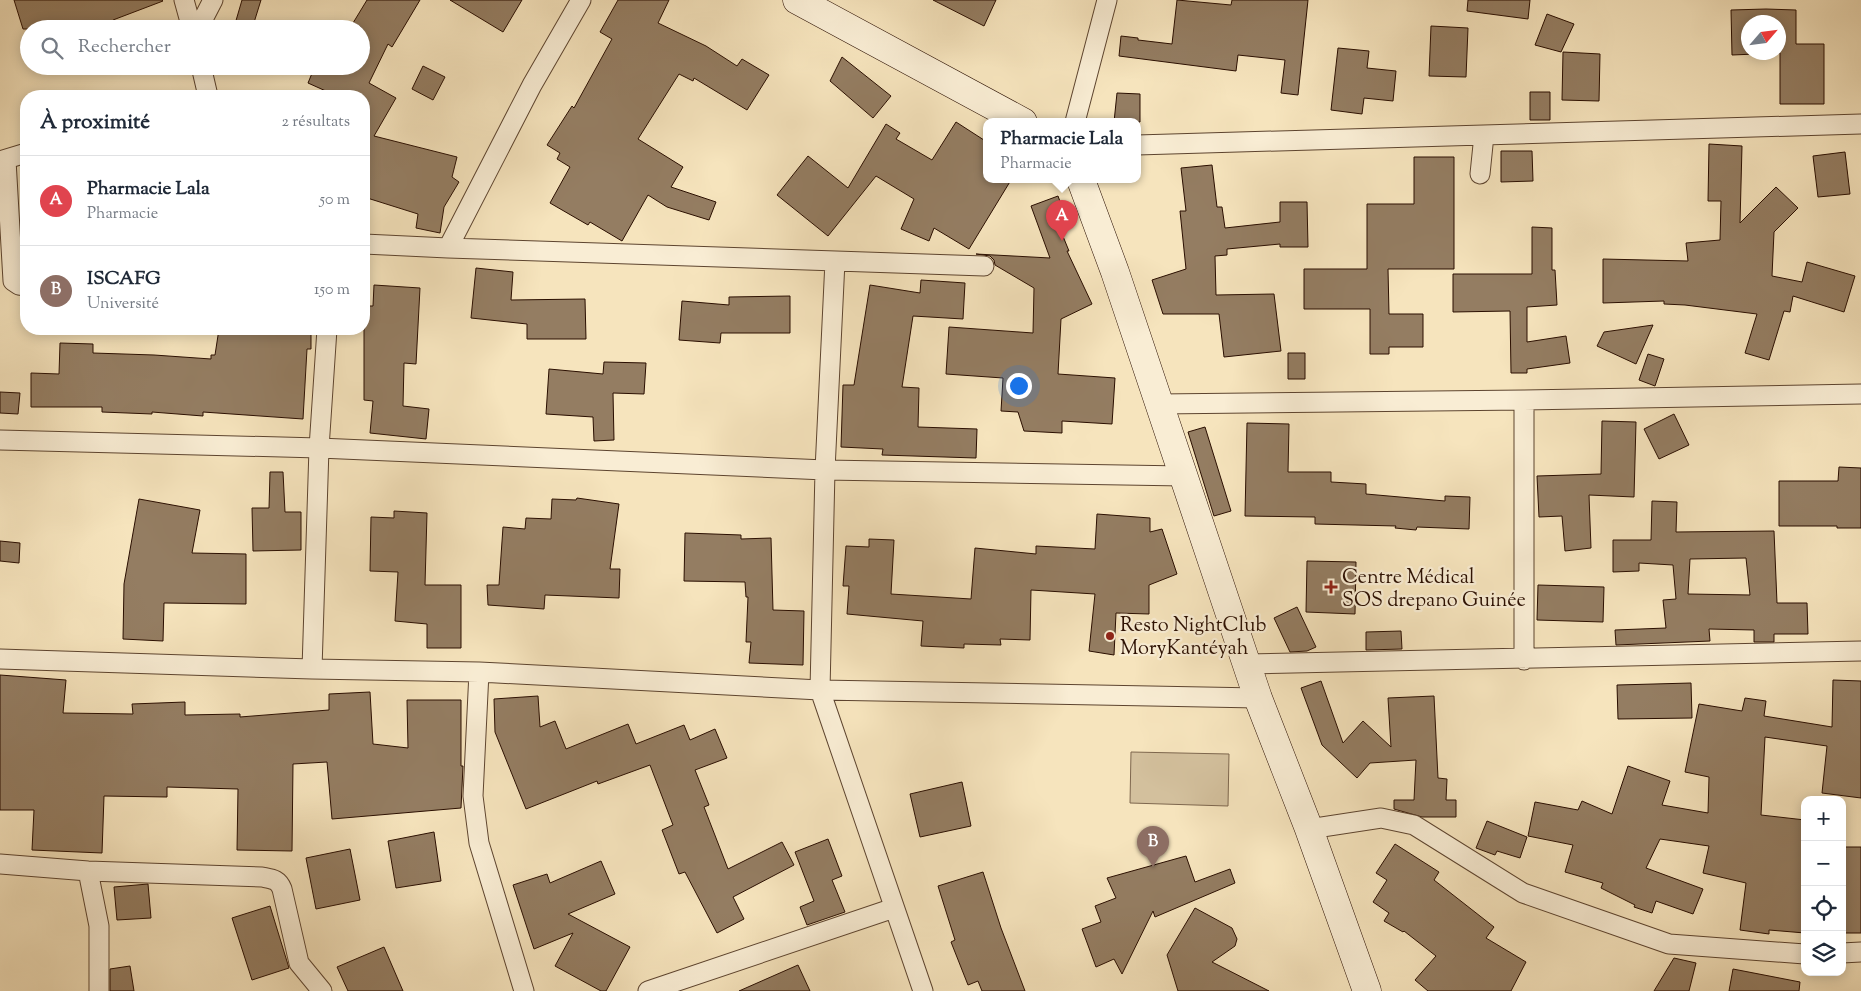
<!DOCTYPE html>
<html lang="fr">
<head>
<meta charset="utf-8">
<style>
	body { margin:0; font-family:"Sorts Mill Goudy",serif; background:#f2f2f3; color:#1f2937 }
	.controls { position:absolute; right:15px; bottom:15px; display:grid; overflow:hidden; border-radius:10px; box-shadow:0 2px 12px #0003 }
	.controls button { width:45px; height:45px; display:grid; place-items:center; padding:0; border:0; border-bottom:1px solid #e0e1e3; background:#fff; color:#1f2937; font:25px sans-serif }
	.compass { position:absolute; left:1741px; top:15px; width:45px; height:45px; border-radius:50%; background:#fff; box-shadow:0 2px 12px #0003; rotate:62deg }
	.you { position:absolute; left:1018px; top:385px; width:18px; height:18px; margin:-12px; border:4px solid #fff; border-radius:50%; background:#1a73e8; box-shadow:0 0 0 8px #1a73e833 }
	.badge { display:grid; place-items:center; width:32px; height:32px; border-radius:50%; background:#1a73e8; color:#fff; font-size:16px; font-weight:700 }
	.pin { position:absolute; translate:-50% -41px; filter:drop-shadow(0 1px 2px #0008) }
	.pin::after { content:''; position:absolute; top:26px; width:18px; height:15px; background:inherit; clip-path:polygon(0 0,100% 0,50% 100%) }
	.popup { position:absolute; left:983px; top:118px; width:158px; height:65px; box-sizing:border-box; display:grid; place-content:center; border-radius:10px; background:#fff; filter:drop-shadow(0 1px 4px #0005); font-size:16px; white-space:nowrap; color:#747a83 }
	.popup b { font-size:19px; color:#1f2937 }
	.popup::after { content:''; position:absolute; left:50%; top:100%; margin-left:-10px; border:10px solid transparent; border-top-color:#fff }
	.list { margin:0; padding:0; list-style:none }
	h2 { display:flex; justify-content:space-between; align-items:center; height:65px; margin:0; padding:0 20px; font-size:21px }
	h2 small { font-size:16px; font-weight:400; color:#747a83 }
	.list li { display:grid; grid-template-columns:32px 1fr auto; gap:15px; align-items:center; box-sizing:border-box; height:90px; padding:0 20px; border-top:1px solid #e0e1e3 }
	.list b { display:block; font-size:19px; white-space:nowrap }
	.list p { margin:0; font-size:16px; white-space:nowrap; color:#747a83 }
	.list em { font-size:16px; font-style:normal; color:#747a83 }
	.icon { flex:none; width:28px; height:28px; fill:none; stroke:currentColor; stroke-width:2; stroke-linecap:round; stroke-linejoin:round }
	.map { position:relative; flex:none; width:1861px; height:991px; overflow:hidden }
	.search { position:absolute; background:#fff; box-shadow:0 2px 12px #0003; left:20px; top:20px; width:350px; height:55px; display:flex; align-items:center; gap:12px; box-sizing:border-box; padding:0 18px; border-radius:28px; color:#747a83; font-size:19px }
	.panel { position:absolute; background:#fff; box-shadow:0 2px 12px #0003; left:20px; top:90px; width:350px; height:245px; border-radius:20px }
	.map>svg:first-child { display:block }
	.green { fill:#d3c09d; stroke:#7e674e }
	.building { fill:#947d62; stroke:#2a0e00; fill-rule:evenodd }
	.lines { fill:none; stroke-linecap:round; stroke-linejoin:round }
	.street-casing { stroke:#5d442f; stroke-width:21 }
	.secondary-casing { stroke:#2a0e00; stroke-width:29 }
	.street { stroke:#f9edd4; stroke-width:19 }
	.secondary { stroke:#f9edd4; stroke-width:28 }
	.poi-dot { fill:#8f2418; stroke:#f9edd4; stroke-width:2 }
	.labels { text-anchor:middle; stroke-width:4.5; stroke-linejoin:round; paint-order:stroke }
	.poi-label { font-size:20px; fill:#2a0e00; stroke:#f9edd4; text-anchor:start }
</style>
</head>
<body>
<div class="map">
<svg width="1861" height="991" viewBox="0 0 1861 991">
	<rect width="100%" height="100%" fill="#f6e4bd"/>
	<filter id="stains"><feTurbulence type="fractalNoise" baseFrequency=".004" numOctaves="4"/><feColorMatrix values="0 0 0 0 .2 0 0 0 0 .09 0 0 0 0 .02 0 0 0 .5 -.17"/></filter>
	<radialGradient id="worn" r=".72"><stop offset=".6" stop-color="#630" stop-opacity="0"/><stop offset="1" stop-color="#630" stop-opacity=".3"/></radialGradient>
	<path class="green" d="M1131 752 1229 754 1228 806 1130 803Z"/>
	<path class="building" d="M14 0H162L163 1 113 20 117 29H23Z
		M242 0H261L252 29 235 24Z
		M367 0H420L392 47 388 44 369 83 396 98 374 136 457 157 452 177 459 182 444 207 440 233 416 228 418 214 364 197V162L369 145 364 155V96H337L308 83 315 66H361V27L353 23Z
		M450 0H522L503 32Z
		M618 0H669L658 23 706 46 737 66 742 59 769 75 747 110 694 78 693 81 679 74 638 139 683 167 671 187 716 202 709 220 667 207 648 195 622 241 590 222 588 225 550 203 570 167 557 159 560 153 547 145 572 106 574 108 612 39 600 32Z
		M933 0H996L984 26Z
		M1177 0 1231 5 1232 0H1308L1298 95 1281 93 1285 60 1238 55 1236 71 1119 56 1121 36 1138 38V40L1172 44Z
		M1468 0H1530L1528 19 1467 11Z
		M1766 9 1796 10V44H1824V104H1780V53L1732 55 1731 10ZM1748 22H1778V52H1748Z
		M1547 14 1574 24 1561 52 1535 45Z
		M1431 26 1468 28 1466 77 1429 76Z
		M1338 48 1369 51 1367 68 1396 71 1393 101 1364 98 1362 114 1331 110Z
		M1563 52 1600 54 1599 101 1562 100Z
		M842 57 891 96 873 118 830 81Z
		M423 66 445 77 433 100 412 89Z
		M1530 92H1550V120H1530Z
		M1117 93 1140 94V122H1114Z
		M956 122 987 142V180H1011L969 249 934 228 929 241 901 229 914 199 876 176 828 236 777 195 808 156 848 188 886 124 900 133 896 139 932 160Z
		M1709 144 1742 146 1740 223 1776 187 1798 208 1774 232 1772 276 1802 282 1807 262 1855 276 1844 312 1793 296 1790 312 1784 311 1769 360 1745 353 1757 314 1685 305 1664 304V301L1603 303V259L1688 261 1686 243 1720 240 1721 201H1708Z
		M1501 151H1532L1533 181 1501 182Z
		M1845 152 1850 194 1818 197 1813 156Z
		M1414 157H1454V269H1388L1389 314H1423V347H1389V354H1370V309H1304V269H1367V204H1414Z
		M1212 165 1217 207H1222L1225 228 1280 222V202H1307L1308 247H1280V244L1227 249V255L1215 256 1216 295 1274 294 1281 351 1224 357 1219 314H1163L1152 280 1186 269 1180 211H1186L1181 168Z
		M1058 196 1069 226 1060 229 1069 251H1067L1092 304 1061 319 1058 374 1115 378 1112 424 1062 421V433L1024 431 1018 412 1001 411 1003 378 946 374 949 327 1033 333 1034 288 995 265 994 260 990 256 976 254 1050 258 1031 206Z
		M1532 227 1552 228V270H1555L1557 305 1527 307V342L1566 336 1570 363 1527 369V373H1511L1510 311 1453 312V274H1532Z
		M476 268 513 272 511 300 585 299 586 339H527V324L471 318Z
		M921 280 965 283 963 319 913 316 902 387 919 388 918 427 977 429 976 458 882 455 883 449 841 447 843 385H854L870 285 920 293Z
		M374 285 420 288 416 364 404 363 403 406 429 409 426 439 370 433 373 401 364 400V306H373Z
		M790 296V333H721L720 343 679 340 682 301 729 305V297Z
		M1653 325 1636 364 1597 346 1604 332Z
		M219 329H311V349H307L303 419 203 412V416L152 412V414L102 412V407H31V373L59 374 60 343 93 344V353L154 355 211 359V355H215Z
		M1288 353H1305V379H1288Z
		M1648 354 1664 359 1655 386 1639 380Z
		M604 362 646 363 644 394 613 393 614 440 594 441 593 417 546 414 549 369 603 374Z
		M0 392 20 393 18 414 0 413Z
		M1674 414 1689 445 1659 459 1644 429Z
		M1602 421 1636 422 1634 497 1589 495 1591 548 1565 551 1562 516 1539 517 1537 476 1601 474Z
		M1247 423 1289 424 1288 472H1331V482L1366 484V494L1445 501V496L1470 497 1469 529 1417 527 1416 530 1395 528 1396 526 1315 524V517L1245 516Z
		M1205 427 1231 511 1214 516 1188 432Z
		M1839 467 1861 468V528H1837V526H1779V481H1838Z
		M270 472H283L285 512H301V550L253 551 252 508H269Z
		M577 498 619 504 610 569H620L619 598 545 595 544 609 488 605 487 585H499L503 527 525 529 526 518 551 519 552 499 576 500Z
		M139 499 200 510 192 553 246 554V604L164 603 163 641 123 639 124 584Z
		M1652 501 1677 502 1676 532 1774 531 1777 603H1807L1808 634H1774V642H1754V630L1709 629 1710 641 1616 645 1615 630 1666 628 1663 600 1676 599 1673 565 1639 563V571L1613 572V540H1651ZM1746 558 1750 595 1688 594 1690 559Z
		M394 511 427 513 425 585H461V648H427V624L395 621 398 572 370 571 371 517 394 518Z
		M1097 514 1150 518V532L1162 529 1177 574 1149 585V614L1116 613 1114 655 1089 651 1095 594 1031 590 1030 640 1000 639 1001 645 964 644V648L921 646 923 621 847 614 849 586H843L846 546 869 547V539L894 540 891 594 971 599 975 548 1036 554V546L1095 549Z
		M685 533 741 535V539L771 538 773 610 804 611 803 665 749 663 751 642H746L748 597H746L745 582 684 581Z
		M0 541 20 543 19 563 0 561Z
		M1307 561 1356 562 1355 614 1306 612Z
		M1538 585 1604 587 1603 622 1537 620Z
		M1297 607 1316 647 1307 651 1290 652 1274 618Z
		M1401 631 1402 649 1366 650V632Z
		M0 675 66 680 63 713 133 714 132 704 185 702V715L240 714V717L329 710V694L370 692 373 744 408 748 407 700H461V766H463L461 808 332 819 327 762 293 764 292 851 237 850 238 789 167 787V797L104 796 102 853 32 850 34 810H0Z
		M1833 680 1861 681V798L1822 793 1827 746 1765 737 1761 815 1805 820V933L1769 930V934L1740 930 1746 883 1703 873 1709 846 1660 839 1646 868 1703 889 1693 914 1656 901 1652 913 1634 907 1635 905 1601 888 1603 883 1565 872 1573 845 1528 836 1535 802 1578 810 1582 801 1612 814 1628 766 1670 781 1662 805 1708 813 1709 777 1685 772 1699 704 1742 711 1745 698 1766 701 1764 716 1832 727Z
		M1321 681 1343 743 1363 721 1391 747 1388 698 1434 696 1438 778 1447 779 1446 800H1456V817H1422L1394 809V800H1414L1416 760 1370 763 1357 778 1322 745 1301 688Z
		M1691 683 1692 718 1618 719 1617 685Z
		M538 696 540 727 555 721 566 749 628 724 636 744 684 725 690 740 715 729 727 758 695 770 709 805 704 807 728 869 782 842 794 865 733 897 744 919 717 933 685 872 679 874 662 830 673 825 650 765 598 784 597 781 526 809 495 732 494 699Z
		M962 782 971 826 920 837 910 794Z
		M1487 821 1527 837 1520 858 1497 851 1495 855 1476 848Z
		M434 832 441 881 396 888 388 841Z
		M828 839 842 876 832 880 845 912 807 925 800 907 814 901 795 852Z
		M1395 844 1439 872 1434 880 1494 927 1486 938 1526 962 1511 991H1428L1415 980 1436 956 1404 931 1403 932 1384 921 1389 913 1373 902 1387 880 1376 873Z
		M1842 847H1861V933H1843Z
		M350 849 360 900 316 909 306 858Z
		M1186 856 1195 882 1230 869 1235 883 1155 917 1153 911 1122 974 1114 959 1096 967 1082 929 1101 922 1095 906 1116 898 1107 878Z
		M601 861 615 894 568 914 630 947 606 991H601L555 966 573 933 534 949 513 885 547 874 550 883Z
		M983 872 1001 928 1025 991H982L978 981 968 985 951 942 955 940 938 886Z
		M148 884 151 918 117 920 114 887Z
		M270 906 289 968 252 980 232 918Z
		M1195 908 1232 928 1237 939 1235 946 1212 962 1269 991H1178L1167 955Z
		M384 947 403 991H348L337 967Z
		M1674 958 1696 963 1689 991H1654Z
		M798 965 810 991H739Z
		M130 966 134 991H110V969Z
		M1733 969 1800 982 1799 991H1729Z"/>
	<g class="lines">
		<g class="street-casing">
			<path id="street" d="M184 0 192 29
				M198 29 213 0
				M201 66 208 96
				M1075 122 1107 0
				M1137 145 1861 124
				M6 160 13 281 19 285 26 286
				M0 161 26 153
				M1480 174 1484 135
				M364 244 448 248 984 266
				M448 248 532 85 581 0
				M835 261 825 470 820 690 923 991
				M1524 400V660
				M1159 404 1524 400 1861 394
				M0 440 319 448 825 470 1184 476
				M0 659 312 669 479 672 820 690 1258 698
				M1247 664 1861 651
				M312 669 319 448 327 329
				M479 672 473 796 479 843 524 991
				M1309 829 1381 818 1414 825 1523 893 1669 944 1805 954
				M0 864 88 871 262 877C272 879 278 879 282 889L299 963 322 991
				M88 871 99 926V991
				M1842 953 1861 952
				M648 991 894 908"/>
		</g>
		<g class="secondary-casing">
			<path id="secondary" d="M797 0 1023 122
				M1081 180 1115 272 1258 698 1309 829 1367 991"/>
		</g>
		<use href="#street" class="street"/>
		<use href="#secondary" class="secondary"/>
	</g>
	<g class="poi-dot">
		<path d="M1328.5 579.5h5v5h5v5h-5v5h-5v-5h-5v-5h5z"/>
		<circle cx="1110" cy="636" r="5"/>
	</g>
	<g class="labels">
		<g class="poi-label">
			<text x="1342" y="583">Centre Médical<tspan x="1342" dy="23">SOS drepano Guinée</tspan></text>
			<text x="1120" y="631">Resto NightClub<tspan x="1120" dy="23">MoryKantéyah</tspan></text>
		</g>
	</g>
	<rect width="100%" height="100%" filter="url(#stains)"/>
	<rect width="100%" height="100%" fill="url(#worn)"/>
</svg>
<div class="controls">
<button>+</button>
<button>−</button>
<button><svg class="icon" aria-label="locate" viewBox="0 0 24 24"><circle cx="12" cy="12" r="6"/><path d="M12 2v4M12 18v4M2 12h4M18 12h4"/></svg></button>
<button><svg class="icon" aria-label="layers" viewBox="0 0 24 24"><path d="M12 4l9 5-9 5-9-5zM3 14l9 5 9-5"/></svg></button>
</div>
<svg class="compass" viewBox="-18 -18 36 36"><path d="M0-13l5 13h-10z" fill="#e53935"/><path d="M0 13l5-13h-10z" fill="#747a83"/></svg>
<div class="you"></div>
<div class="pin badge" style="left:1062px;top:241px;background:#e0444e">A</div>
<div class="popup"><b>Pharmacie Lala</b>Pharmacie</div>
<div class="pin badge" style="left:1153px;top:867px;background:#8d6e63">B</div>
<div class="search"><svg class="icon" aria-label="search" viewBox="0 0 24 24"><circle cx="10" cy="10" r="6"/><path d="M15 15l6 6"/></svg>Rechercher</div>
<section class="panel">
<h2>À proximité<small>2 résultats</small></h2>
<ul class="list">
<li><span class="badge" style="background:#e0444e">A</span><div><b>Pharmacie Lala</b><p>Pharmacie</p></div><em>50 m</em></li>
<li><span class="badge" style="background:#8d6e63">B</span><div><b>ISCAFG</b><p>Université</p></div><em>150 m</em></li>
</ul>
</section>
</div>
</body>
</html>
